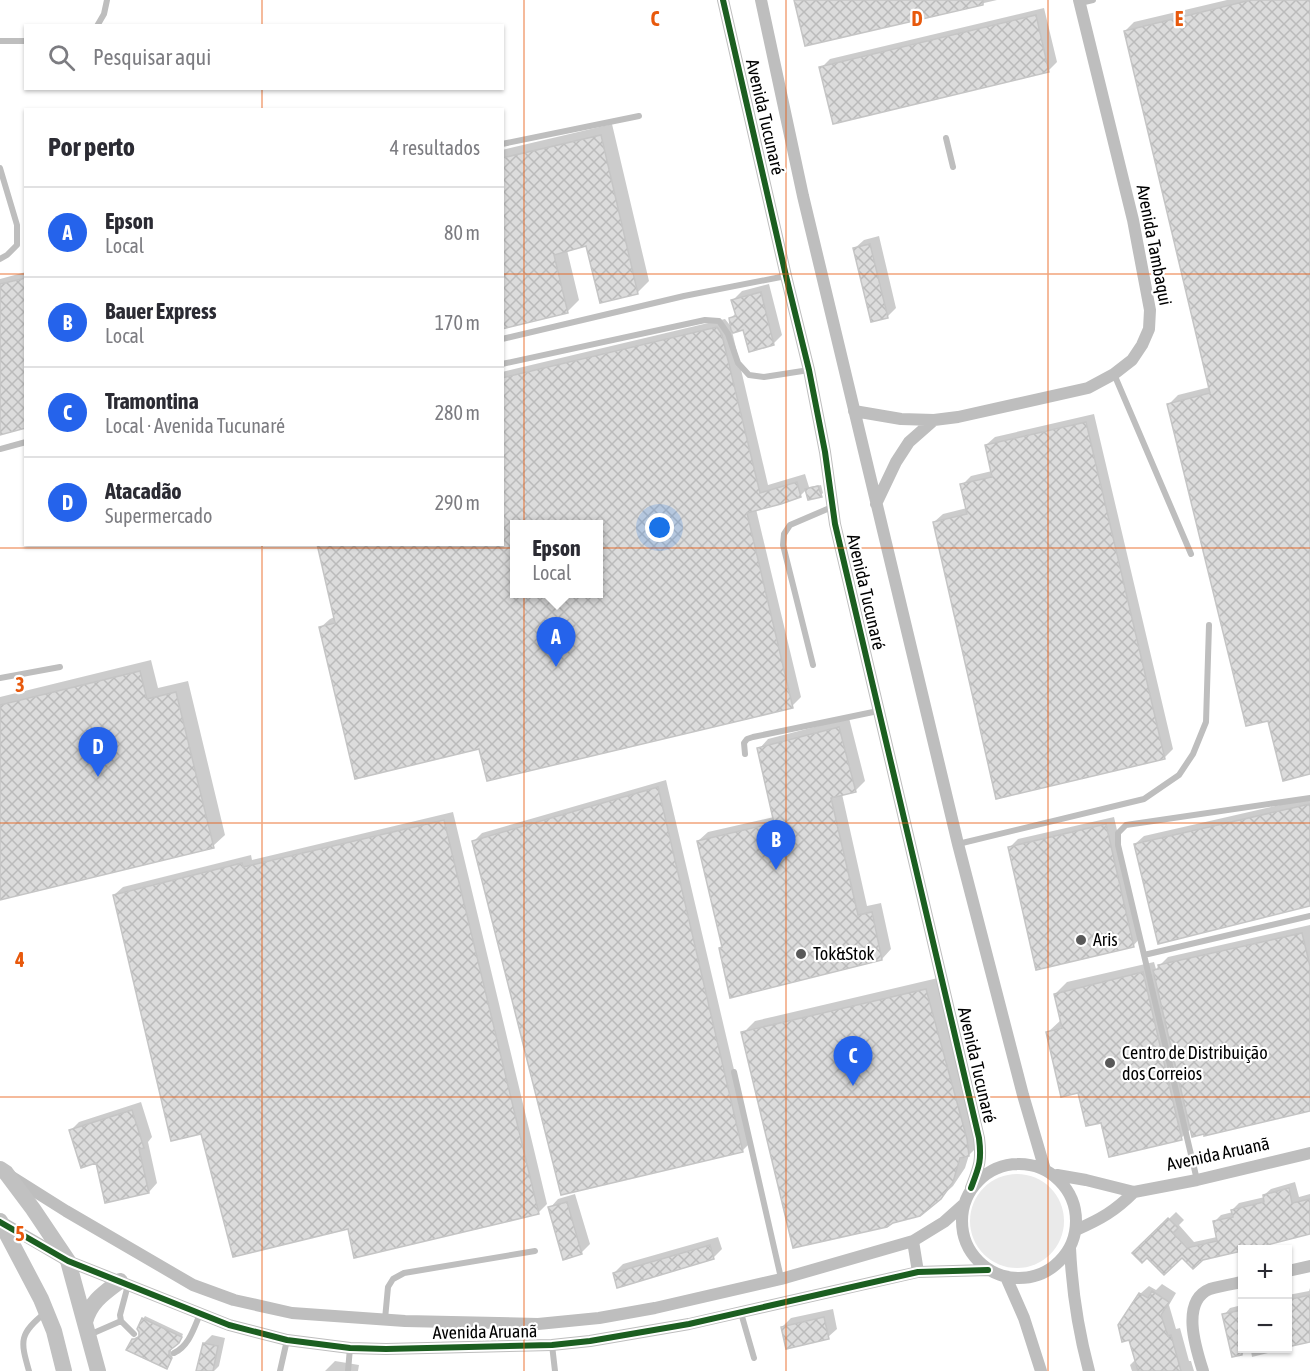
<!DOCTYPE html>
<html lang="pt">
<head>
<meta charset="utf-8">
<style>
	body { margin:0; font-family:"Asap Condensed",sans-serif; background:#f7f7f7; color:#2b2b33 }
	.controls { position:absolute; right:18px; bottom:18px; display:grid; overflow:hidden; border-radius:0px; box-shadow:0 2px 4px #0004 }
	.controls button { width:54px; height:54px; display:grid; place-items:center; padding:0; border:0; border-bottom:2px solid #e1e1e2; background:#fff; color:#2b2b33; font:30px sans-serif }
	.you { position:absolute; left:660px; top:528px; width:21px; height:21px; margin:-15px; border:4px solid #fff; border-radius:50%; background:#1a73e8; box-shadow:0 0 0 9px #1a73e833 }
	.badge { display:grid; place-items:center; width:39px; height:39px; border-radius:50%; background:#2563eb; color:#fff; font-size:20px; font-weight:700 }
	.pin { position:absolute; translate:-50% -50px; filter:drop-shadow(0 2px 3px #0008) }
	.pin::after { content:''; position:absolute; top:32px; width:21px; height:18px; background:inherit; clip-path:polygon(0 0,100% 0,50% 100%) }
	.popup { position:absolute; left:510px; top:520px; width:93px; height:78px; box-sizing:border-box; display:grid; place-content:center; border-radius:0px; background:#fff; filter:drop-shadow(0 2px 4px #0005); font-size:20px; white-space:nowrap; color:#7c7c81 }
	.popup b { font-size:22px; color:#2b2b33 }
	.popup::after { content:''; position:absolute; left:50%; top:100%; margin-left:-12px; border:12px solid transparent; border-top-color:#fff }
	.list { margin:0; padding:0; list-style:none }
	h2 { display:flex; justify-content:space-between; align-items:center; height:78px; margin:0; padding:0 24px; font-size:26px }
	h2 small { font-size:20px; font-weight:400; color:#7c7c81 }
	.list li { display:grid; grid-template-columns:39px 1fr auto; gap:18px; align-items:center; box-sizing:border-box; height:90px; padding:0 24px; border-top:2px solid #e1e1e2 }
	.list b { display:block; font-size:22px; white-space:nowrap }
	.list p { margin:0; font-size:20px; white-space:nowrap; color:#7c7c81 }
	.list em { font-size:20px; font-style:normal; color:#7c7c81 }
	.icon { flex:none; width:33px; height:33px; fill:none; stroke:currentColor; stroke-width:2; stroke-linecap:round; stroke-linejoin:round }
	.map { position:relative; flex:none; width:1310px; height:1371px; overflow:hidden }
	.search { position:absolute; background:#fff; box-shadow:0 2px 4px #0004; left:24px; top:24px; width:480px; height:66px; display:flex; align-items:center; gap:15px; box-sizing:border-box; padding:0 21px; border-radius:0px; color:#7c7c81; font-size:22px }
	.panel { position:absolute; background:#fff; box-shadow:0 2px 4px #0004; left:24px; top:108px; width:480px; height:438px; border-radius:0px }
	.map>svg:first-child { display:block }
	.park { fill:#eaeaea }
	.shadow { fill:#0003; fill-rule:evenodd }
	.building { fill:url(#building-cross-hatch); stroke:#c5c5c5; stroke-width:1.5; fill-rule:evenodd }
	.lines { fill:none; stroke-linecap:round; stroke-linejoin:round }
	.lane { stroke:#bebebe; stroke-width:6 }
	.street { stroke:#bebebe; stroke-width:12 }
	.secondary { stroke:#c1c1c1; stroke-width:16 }
	.cycleway-casing { stroke:#fff; stroke-width:10 }
	.cycleway { stroke:#1b5e20; stroke-width:6 }
	.grid { fill:none; stroke:#e8590c; stroke-width:1.5; stroke-opacity:0.55 }
	.poi-dot { fill:#595959; stroke:#fff; stroke-width:2 }
	.labels { text-anchor:middle; stroke-width:4.5; stroke-linejoin:round; paint-order:stroke }
	.street-label { font-size:18px; fill:#000; stroke:#fff }
	.poi-label { font-size:18px; fill:#000; stroke:#fff; text-anchor:start }
	.grid-label { font-size:20px; text-anchor:middle; font-weight:bold; fill:#e8590c; stroke:#fff; stroke-width:4.5; stroke-linejoin:round; paint-order:stroke }
</style>
</head>
<body>
<div class="map">
<svg width="1310" height="1371" viewBox="0 0 1310 1371">
	<defs>
		<pattern id="building-cross-hatch" width="8" height="8" patternUnits="userSpaceOnUse" patternTransform="scale(1.5)"><rect width="8" height="8" fill="#dcdcdc"/><path d="M0 0l8 8M0 8l8-8" fill="none" stroke="#bbb"/></pattern>
	</defs>
	<rect width="100%" height="100%" fill="#fff"/>
	<path class="park" d="M970 1221a47 47 0 1 1 94 0a47 47 0 1 1-94 0Z"/>
	<path class="shadow" d="M796 0H997L806 44Z
		M1227 0H1310V772L1269 719 1169 404 1178 395 1210 387 1125 31 1134 22Z
		M1044 8 1057 62 1048 71 821 68 830 59Z
		M612 124 649 281 637 293 587 244 567 250 579 300 567 312 502 327V150Z
		M879 236 896 308 887 317 855 248 864 240Z
		M26 272V427L0 433V279Z
		M769 284 782 335 773 344 744 328 732 331 768 485 805 474 809 487 821 485 823 493 821 495 806 490 800 496 756 509 801 697 792 706 481 747 321 627 330 619 502 544V372L725 319 733 329 730 319 736 313 733 300 742 291ZM514 524H598V594H514Z
		M1094 414 1173 749 1164 758 934 522 943 514 967 508 962 485 971 476 992 471 986 445 995 437Z
		M151 660 158 688 188 681 225 835 213 846 0 898V697Z
		M849 718 865 781 855 791 842 794 867 906 881 903 891 949 882 959 721 948 723 946 698 841 708 832 774 817 759 749 768 739Z
		M666 780 751 1142 742 1151 474 841 482 833Z
		M1310 798V904L1135 844 1144 836Z
		M453 812 547 1204 538 1213 349 1227 202 1133 114 895 123 887 251 855 252 860Z
		M1114 817 1141 937 1133 946 1009 848 1018 839Z
		M1310 925V1110L1192 1128 1181 1138 1102 1121 1079 1092 1048 1032 1061 1020 1055 994 1067 982 1154 962 1156 969 1168 957Z
		M938 978 981 1143 969 1155 965 1168 953 1186 940 1198 743 1033 755 1021Z
		M141 1102 152 1137 148 1142 157 1183 149 1192 97 1161 70 1131 79 1122Z
		M1295 1182 1299 1197 1310 1194V1234L1273 1241 1267 1248 1242 1250V1253L1241 1254 1240 1250 1182 1256H1147L1134 1253 1176 1212 1184 1220 1179 1225 1194 1242 1217 1237 1214 1222 1221 1215 1233 1212 1232 1210 1239 1203 1265 1197 1264 1195 1271 1189Z
		M575 1194 590 1244 581 1253 550 1208 558 1199Z
		M718 1237 722 1249 713 1258 614 1273 623 1264Z
		M1162 1284 1176 1293 1169 1305 1176 1329 1180 1328 1189 1361H1191L1194 1371H1132L1130 1365 1136 1359 1140 1294 1149 1286 1156 1290Z
		M1310 1288V1336L1288 1344V1295L1309 1291Z
		M1242 1305V1348H1273L1268 1353 1252 1357 1251 1351 1233 1356 1224 1315 1230 1308Z
		M833 1309 837 1329 828 1337 782 1327 791 1318Z
		M145 1316 183 1334 181 1339 171 1348V1353L173 1355 169 1365 133 1340 136 1337H140L143 1319Z
		M212 1335 225 1338 219 1366 214 1371H198L204 1343Z
		M335 1361 359 1365 358 1371H325Z"/>
	<path class="building" d="M794 0H983V5L805 46Z
		M1251 0H1310V774L1283 781 1268 721 1246 726 1167 404 1210 393 1124 31Z
		M1036 15 1049 72 833 124 819 67Z
		M601 135 638 294 600 303 586 246 554 255 568 313 502 329V158Z
		M870 244 888 318 871 322 853 248Z
		M26 278V428L0 435V284Z
		M761 292 774 345 749 352 743 330 733 333 731 330 729 318 736 316 731 300Z
		M717 327 722 335 760 493 797 482 801 497 781 504 747 513 793 708 487 781 479 749 355 779 319 627 335 623 317 544H502V378ZM514 525H598V594H514Z
		M1086 422 1165 759 996 799 933 522 967 514 960 484 992 477 985 445Z
		M818 486 822 497 808 500 805 489Z
		M140 671 147 699 176 692 214 848 0 900V705Z
		M839 727 856 792 831 798 858 915 872 912 882 960 730 998 719 948 722 947 697 841 774 823 757 748Z
		M658 787 743 1152 561 1195 472 841Z
		M1310 804V906L1158 944 1134 844Z
		M444 820 539 1214 354 1258 348 1229 233 1257 201 1134 171 1141 113 895 242 863 243 867Z
		M1106 824 1134 947 1036 970 1008 847Z
		M1302 933 1310 966V1111L1204 1136V1134L1192 1137 1153 970 1159 969 1158 965Z
		M1143 972 1182 1140 1109 1157 1101 1123 1086 1126 1078 1093 1061 1097 1046 1032 1062 1028 1054 994Z
		M926 989 967 1139 969 1156 960 1158 953 1182 941 1199 920 1216 893 1223 887 1227 793 1248 741 1032Z
		M132 1110 144 1148 139 1149 149 1193 105 1203 96 1163 81 1168 69 1130Z
		M1289 1188 1292 1203 1310 1199V1234L1267 1245 1268 1250H1242V1251L1203 1260 1193 1269 1182 1258 1164 1275 1147 1258 1142 1263 1132 1253 1168 1218 1178 1228 1173 1233 1187 1248 1217 1241 1213 1221 1233 1217 1231 1210 1264 1202 1263 1195Z
		M567 1202 582 1254 563 1260 548 1207Z
		M710 1245 714 1259 617 1288 613 1273Z
		M1152 1291 1169 1302 1161 1315 1168 1336 1171 1335 1181 1371H1138L1129 1340 1122 1342 1118 1325 1139 1293 1148 1298Z
		M1310 1295V1342L1287 1347V1300Z
		M1242 1310V1355L1232 1357 1222 1314Z
		M824 1317 829 1339 786 1349 781 1327Z
		M142 1318 182 1337 179 1343 169 1351V1355L172 1358 167 1369 126 1350 132 1339H136L139 1336V1332L137 1329Z
		M203 1343 218 1346 213 1371H196Z"/>
	<g class="lines">
		<path class="lane" d="M1080 3 1093 0
			M97 26 104 14 107 0
			M0 41H26
			M946 138 953 167
			M502 144 639 116
			M0 168 17 225V245L7 255 0 259
			M502 339 684 296 786 276
			M502 364 705 320 719 321 728 334 738 363 749 375 764 377 809 370
			M1114 374 1191 554
			M0 449 26 442
			M813 665 783 545 784 534 790 525 832 507
			M0 678 60 667
			M745 754 744 743 747 739 753 737 878 711
			M958 844 1144 799 1179 775 1193 754 1206 722 1209 625
			M1144 955 1118 845V833L1126 825 1310 798
			M734 1072 781 1278
			M1197 1180 1144 955 1310 916
			M128 1285 120 1315 121 1321 134 1334
			M741 1313 754 1358
			M385 1319 388 1287 393 1279 404 1273 535 1251
			M89 1335 121 1321
			M552 1345 555 1371
			M174 1353C189 1346 194 1328 200 1314
			M29 1371C20 1340 19 1334 46 1312
			M280 1371 287 1340
			M348 1371 350 1348"/>
		<path class="street" d="M723 0 786 276 809 370 825 452 835 524 979 1138C982 1161 979 1167 971 1188
			M761 0 803 196 958 844 1023 1095 1045 1170
			M854 411 901 419 934 420 958 417 1088 388 1114 374 1132 360 1142 345 1149 329 1150 310 1133 220 1079 0
			M876 504 896 462 909 442 934 420
			M962 1221a57 57 0 1 1 114 0a57 57 0 1 1-114 0Z
			M1057 1175 1086 1180 1134 1192 1197 1180 1310 1153
			M12 1177 66 1211 193 1285 234 1300 292 1313 405 1321 538 1324 599 1318 655 1308 781 1279 913 1241 944 1222 963 1205
			M1 1222 68 1261 229 1325 287 1340 350 1348 386 1349 552 1345 590 1341 689 1324 918 1272 988 1270
			M1076 1230C1101 1219 1115 1211 1134 1192
			M913 1241 918 1272
			M1070 1248C1072 1290 1078 1330 1089 1371
			M1288 1271 1310 1266
			M1006 1277 1024 1318 1041 1371
			M1203 1371C1196 1349 1180 1301 1210 1289 1220 1286 1232 1284 1242 1282"/>
		<path class="secondary" d="M0 1169 6 1173 33 1209 68 1261 98 1371
			M0 1221 41 1299 54 1331 64 1371
			M85 1322C90 1302 104 1293 120 1281"/>
		<g class="cycleway-casing">
			<path id="cycleway" d="M723 0 786 276 809 370 825 452 835 524 979 1138C982 1161 979 1167 971 1188
				M0 1222 68 1261 229 1325 287 1340 350 1348 386 1349 552 1345 590 1341 689 1324 918 1272 988 1270"/>
		</g>
		<use href="#cycleway" class="cycleway"/>
	</g>
	<path class="grid" d="M262 0V26M524 0V1371M786 0V1371M1048 0V1371M262 88V110M0 274H26M502 274H1310M262 544V1371M0 548H1310M0 823H1310M0 1097H1310"/>
	<g class="poi-dot">
		<circle cx="1081" cy="940" r="6"/>
		<circle cx="801" cy="954" r="6"/>
		<circle cx="1110" cy="1063" r="6"/>
	</g>
	<g class="labels">
		<g class="street-label">
			<text transform="translate(765 117) rotate(77)" y="6">Avenida Tucunaré</text>
			<text transform="translate(1154 245) rotate(79)" y="6">Avenida Tambaqui</text>
			<text transform="translate(866 592) rotate(77)" y="6">Avenida Tucunaré</text>
			<text transform="translate(977 1065) rotate(77)" y="6">Avenida Tucunaré</text>
			<text transform="translate(1218 1154) rotate(-12)" y="6">Avenida Aruanã</text>
			<text transform="translate(485 1332) rotate(-1)" y="6">Avenida Aruanã</text>
		</g>
		<g class="poi-label">
			<text x="1093" y="946">Aris</text>
			<text x="813" y="960">Tok&amp;Stok</text>
			<text x="1122" y="1059">Centro de Distribuição<tspan x="1122" dy="21">dos Correios</tspan></text>
		</g>
	</g>
	<g class="grid-label">
		<text x="655" y="26">C</text>
		<text x="917" y="26">D</text>
		<text x="1179" y="26">E</text>
		<text x="20" y="692">3</text>
		<text x="20" y="967">4</text>
		<text x="20" y="1241">5</text>
	</g>
</svg>
<div class="controls">
<button>+</button>
<button>−</button>
</div>
<div class="you"></div>
<div class="pin badge" style="left:556px;top:667px">A</div>
<div class="popup"><b>Epson</b>Local</div>
<div class="pin badge" style="left:776px;top:870px">B</div>
<div class="pin badge" style="left:853px;top:1086px">C</div>
<div class="pin badge" style="left:98px;top:777px">D</div>
<div class="search"><svg class="icon" aria-label="search" viewBox="0 0 24 24"><circle cx="10" cy="10" r="6"/><path d="M15 15l6 6"/></svg>Pesquisar aqui</div>
<section class="panel">
<h2>Por perto<small>4 resultados</small></h2>
<ul class="list">
<li><span class="badge">A</span><div><b>Epson</b><p>Local</p></div><em>80 m</em></li>
<li><span class="badge">B</span><div><b>Bauer Express</b><p>Local</p></div><em>170 m</em></li>
<li><span class="badge">C</span><div><b>Tramontina</b><p>Local · Avenida Tucunaré</p></div><em>280 m</em></li>
<li><span class="badge">D</span><div><b>Atacadão</b><p>Supermercado</p></div><em>290 m</em></li>
</ul>
</section>
</div>
</body>
</html>
